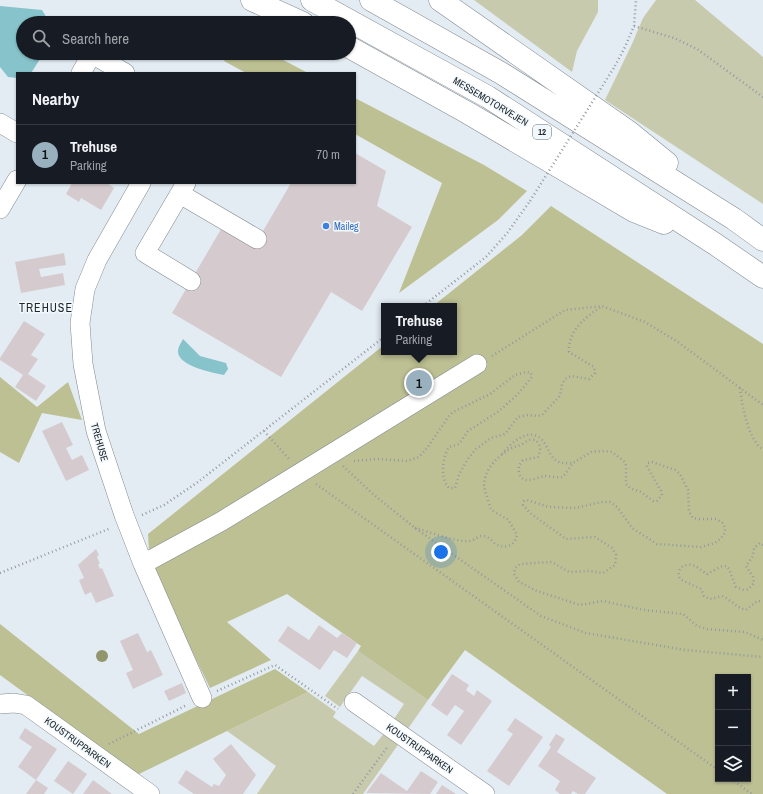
<!DOCTYPE html>
<html lang="en">
<head>
<meta charset="utf-8">
<style>
	body { margin:0; font-family:"Archivo Narrow",sans-serif; background:#242831; color:#f1f3f6 }
	.controls { position:absolute; right:12px; bottom:12px; display:grid; overflow:hidden; border-radius:0px; box-shadow:0 1px 3px #0004 }
	.controls button { width:36px; height:36px; display:grid; place-items:center; padding:0; border:0; border-bottom:1px solid #363941; background:#171b24; color:#f1f3f6; font:20px sans-serif }
	.you { position:absolute; left:441px; top:552px; width:14px; height:14px; margin:-10px; border:3px solid #fff; border-radius:50%; background:#1a73e8; box-shadow:0 0 0 6px #1a73e833 }
	.badge { display:grid; place-items:center; width:26px; height:26px; border-radius:50%; background:#99b0bf; color:#111; font-size:13px; font-weight:700 }
	.pin { position:absolute; translate:-50% -50%; border:2px solid #fff; box-shadow:0 1px 4px #0006 }
	.popup { position:absolute; left:381px; top:303px; width:76px; height:52px; box-sizing:border-box; display:grid; place-content:center; border-radius:0px; background:#171b24; filter:drop-shadow(0 1px 3px #0005); font-size:13px; white-space:nowrap; color:#9ea1a6 }
	.popup b { font-size:15px; color:#f1f3f6 }
	.popup::after { content:''; position:absolute; left:50%; top:100%; margin-left:-8px; border:8px solid transparent; border-top-color:#171b24 }
	.list { margin:0; padding:0; list-style:none }
	h2 { display:flex; justify-content:space-between; align-items:center; height:52px; margin:0; padding:0 16px; font-size:17px }
	h2 small { font-size:13px; font-weight:400; color:#9ea1a6 }
	.list li { display:grid; grid-template-columns:26px 1fr auto; gap:12px; align-items:center; box-sizing:border-box; height:60px; padding:0 16px; border-top:1px solid #363941 }
	.list b { display:block; font-size:15px; white-space:nowrap }
	.list p { margin:0; font-size:13px; white-space:nowrap; color:#9ea1a6 }
	.list em { font-size:13px; font-style:normal; color:#9ea1a6 }
	.icon { flex:none; width:22px; height:22px; fill:none; stroke:currentColor; stroke-width:2; stroke-linecap:round; stroke-linejoin:round }
	.map { position:relative; flex:none; width:763px; height:794px; overflow:hidden }
	.search { position:absolute; background:#171b24; box-shadow:0 1px 3px #0004; left:16px; top:16px; width:340px; height:44px; display:flex; align-items:center; gap:10px; box-sizing:border-box; padding:0 14px; border-radius:22px; color:#9ea1a6; font-size:15px }
	.panel { position:absolute; background:#171b24; box-shadow:0 1px 3px #0004; left:16px; top:72px; width:340px; height:112px; border-radius:0px }
	.map>svg:first-child { display:block }
	.green { fill:#c8caad }
	.forest { fill:#bdc092; fill-rule:evenodd }
	.water { fill:#87c3cb }
	.building { fill:#d5cbce }
	.lines { fill:none; stroke-linecap:round; stroke-linejoin:round }
	.minor-casing { stroke:#838a91; stroke-width:20 }
	.highway-casing { stroke:#838a91; stroke-width:23 }
	.path { stroke:#949a9f; stroke-width:2.5; stroke-dasharray:1 3; stroke-linecap:butt }
	.minor { stroke:#fff; stroke-width:19 }
	.highway { stroke:#fff; stroke-width:22 }
	.path-bridge { stroke:#949a9f; stroke-width:2.5; stroke-dasharray:1 3; stroke-linecap:butt }
	.tree { fill:#92966d }
	.shop-dot { fill:#3f7fe0; stroke:#f2f9fe; stroke-width:1.5 }
	.labels { text-anchor:middle; stroke-width:3; stroke-linejoin:round; paint-order:stroke }
	.shield { fill:#f2f9fe; stroke:#616669; stroke-width:1 }
	.shield-label { font-size:9px; font-weight:bold; fill:#232729 }
	.street-label { font-size:10px; fill:#232729; stroke:#f2f9fe }
	.shop-label { font-size:10px; fill:#366cbe; stroke:#f2f9fe; text-anchor:start }
	.quarter-label { font-size:12px; letter-spacing:1px; fill:#232729; stroke:#f2f9fe }
</style>
</head>
<body>
<div class="map">
<svg width="763" height="794" viewBox="0 0 763 794">
	<rect width="100%" height="100%" fill="#e3ecf3"/>
	<path class="green" d="M474 0H598V12L577 51 572 72Z
		M656 0H695L763 57V204L605 100 632 44 643 18Z
		M358 651 428 700 407 730 394 719 404 704 362 676 340 707 325 696Z
		M308 692 336 712 333 717 374 746 385 732 400 742 363 794H257L276 766 227 731Z"/>
	<path class="forest" d="M228 53H270L308 73H246L224 61Z
		M355 98 484 165 527 191 498 220 399 293 442 183 355 134Z
		M551 206 763 344V794H667L465 650 428 700 358 651 361 646 287 594 227 622 271 660 210 688 150 566 148 534 384 345V352H454V306H433L522 235ZM718 677H748V779H718Z
		M0 377 37 407 68 382 82 420 42 413 19 463 0 452Z
		M0 624 139 734 275 669 308 692 227 731 137 775 0 675Z"/>
	<path class="water" d="M0 6 42 10 50 23H23V53H44L31 73H17V78L8 77 0 67Z
		M183 339 200 356 226 363 228 369 224 375C213 373 177 366 178 351 178 347 181 343 183 339Z"/>
	<path class="building" d="M355 153 386 171 377 206 412 227 362 311 331 292 281 377 172 313 224 224 256 243 291 183H355Z
		M72 183H107L114 188 101 210 81 198 79 202 66 194Z
		M64 253 66 265 39 269 41 277 63 273 65 285 21 293 15 262Z
		M24 321 45 334 31 355 38 359 28 374 46 386 36 401 15 387 23 375 0 360V358Z
		M62 422 73 445 66 448 72 460 82 455 89 470 66 481 42 431Z
		M96 549 99 555 97 557 100 564H98L100 569 102 568 114 596 96 603 91 592 85 595 79 580 84 578 78 565Z
		M319 625 337 638 342 633 357 643 347 658 334 650 320 670 278 641 288 626 309 640Z
		M138 633 147 652 151 650 163 675 133 689 126 673 133 670 120 641Z
		M452 674 469 685 466 690 474 696 477 690 492 701 461 745 447 735 464 711 455 705 447 716 431 705Z
		M182 683 186 693 169 701 164 691Z
		M515 718 543 737 509 786 487 771 513 734 507 730Z
		M25 728 57 749 36 780 18 767 32 747 19 738Z
		M556 734 565 739 557 752 596 778 585 794H578L573 791 571 794H560L555 790 560 781 538 766 551 747 549 745Z
		M231 744 256 775 243 794H194L178 783 186 770 212 787 214 784 219 786 226 775 213 759Z
		M68 761 87 774 73 794 54 781Z
		M421 771 438 782 430 794 366 793 381 773 407 791Z
		M36 780 48 788 44 794H26Z
		M93 780 112 794H83Z
		M442 785 456 794H436Z"/>
	<g class="lines">
		<g class="minor-casing">
			<path id="minor" d="M81 73 92 54 125 73
				M0 123 17 133
				M141 183 97 260 85 289 80 323 83 364 96 431 124 515 143 564 202 698
				M186 183 145 253 191 281
				M180 194 257 239
				M0 209 17 180
				M143 564 222 521 477 364
				M354 702 485 794
				M0 704 14 703 26 705 150 794"/>
		</g>
		<g class="highway-casing">
			<path id="highway" d="M252 0 303 23
				M312 0 488 97 715 244 763 277
				M371 0 501 73 734 219 763 240
				M440 0 629 132 667 163
				M349 47 468 113 634 211 664 223"/>
		</g>
		<path class="path" d="M634 26 674 38 697 49 763 97
			M615 66 625 47 634 26 636 0
			M423 306 486 257 508 232 530 201
			M492 356 565 310 602 306 645 322 678 342 763 405
			M740 388C742 406 748 439 763 450
			M264 431 289 459
			M502 454C511 443 530 425 543 441 548 447 550 457 557 461 562 464 567 463 572 463
			M354 461 378 459 407 461 419 457 427 448 449 416 453 412 490 394 515 375 527 372 531 373 532 377 517 395 499 411 468 431 459 444 449 447C442 458 440 479 449 488H455L459 475 467 460 476 449 491 438 505 434 518 417 528 415 537 416 542 415 560 396 562 385 565 379 571 376 589 379 595 373 594 367 569 352C568 330 586 317 602 306
			M343 466 374 495 415 528 541 616 586 633 685 650 763 657
			M316 484 718 770
			M142 515 164 505 198 482 384 337
			M415 528C431 532 454 542 469 541 474 541 478 535 483 536 489 536 492 542 496 544 506 550 515 545 517 535 514 530 511 523 507 519 502 516 495 513 491 509 489 505 488 498 486 494 479 475 494 459 510 449 515 446 520 446 524 443 535 434 544 445 538 457L523 460C520 464 518 467 519 472 522 486 535 478 544 476 550 476 557 478 563 477L573 463 591 452 602 451 612 452 625 462 626 466V484L630 488 641 492 653 501H657L662 495 661 491 647 466 648 463 652 462 675 470 680 474 688 490 689 512 693 518 699 519H716L723 523 725 528V533L721 538 715 543 701 547 657 544 632 528 617 507 610 502H601L576 508 549 507 527 500 524 501 523 505 530 513 566 539 595 537 612 548 616 555 615 565 603 573 590 571 569 572 552 562 520 564 515 568 514 574 519 582 537 591 580 605 603 601 644 610 683 614 697 626 707 629 745 632 763 640
			M763 545 760 543 754 548 753 556 746 566 753 577 754 583 749 589 744 590 736 587 729 569 726 566H722L707 574C703 572 699 568 695 566 686 562 675 568 680 579L701 589 704 596 710 599 722 596C731 600 736 607 746 610L757 601H763
			M0 573 111 528
			M217 691 275 665 338 709
			M109 744 187 705
			M731 779 752 794
			M353 794 388 746"/>
		<use href="#minor" class="minor"/>
		<use href="#highway" class="highway"/>
		<path class="path-bridge" d="M530 201 615 66"/>
	</g>
	<circle class="tree" cx="102" cy="656" r="6"/>
	<circle class="shop-dot" cx="326" cy="226" r="4"/>
	<g class="labels">
		<rect class="shield" x="533" y="125" width="18" height="14" rx="3"/>
		<g class="shield-label">
			<text x="542" y="135">12</text>
		</g>
		<g class="street-label">
			<text transform="translate(491 101) rotate(31)" y="4">MESSEMOTORVEJEN</text>
			<text transform="translate(100 442) rotate(74)" y="4">TREHUSE</text>
			<text transform="translate(78 742) rotate(36)" y="4">KOUSTRUPPARKEN</text>
			<text transform="translate(420 748) rotate(35)" y="4">KOUSTRUPPARKEN</text>
		</g>
		<g class="shop-label">
			<text x="334" y="230">Maileg</text>
		</g>
		<g class="quarter-label">
			<text x="46" y="312">TREHUSE</text>
		</g>
	</g>
</svg>
<div class="controls">
<button>+</button>
<button>−</button>
<button><svg class="icon" aria-label="layers" viewBox="0 0 24 24"><path d="M12 4l9 5-9 5-9-5zM3 14l9 5 9-5"/></svg></button>
</div>
<div class="you"></div>
<div class="pin badge" style="left:419px;top:383px">1</div>
<div class="popup"><b>Trehuse</b>Parking</div>
<div class="search"><svg class="icon" aria-label="search" viewBox="0 0 24 24"><circle cx="10" cy="10" r="6"/><path d="M15 15l6 6"/></svg>Search here</div>
<section class="panel">
<h2>Nearby<small></small></h2>
<ul class="list">
<li><span class="badge">1</span><div><b>Trehuse</b><p>Parking</p></div><em>70 m</em></li>
</ul>
</section>
</div>
</body>
</html>
